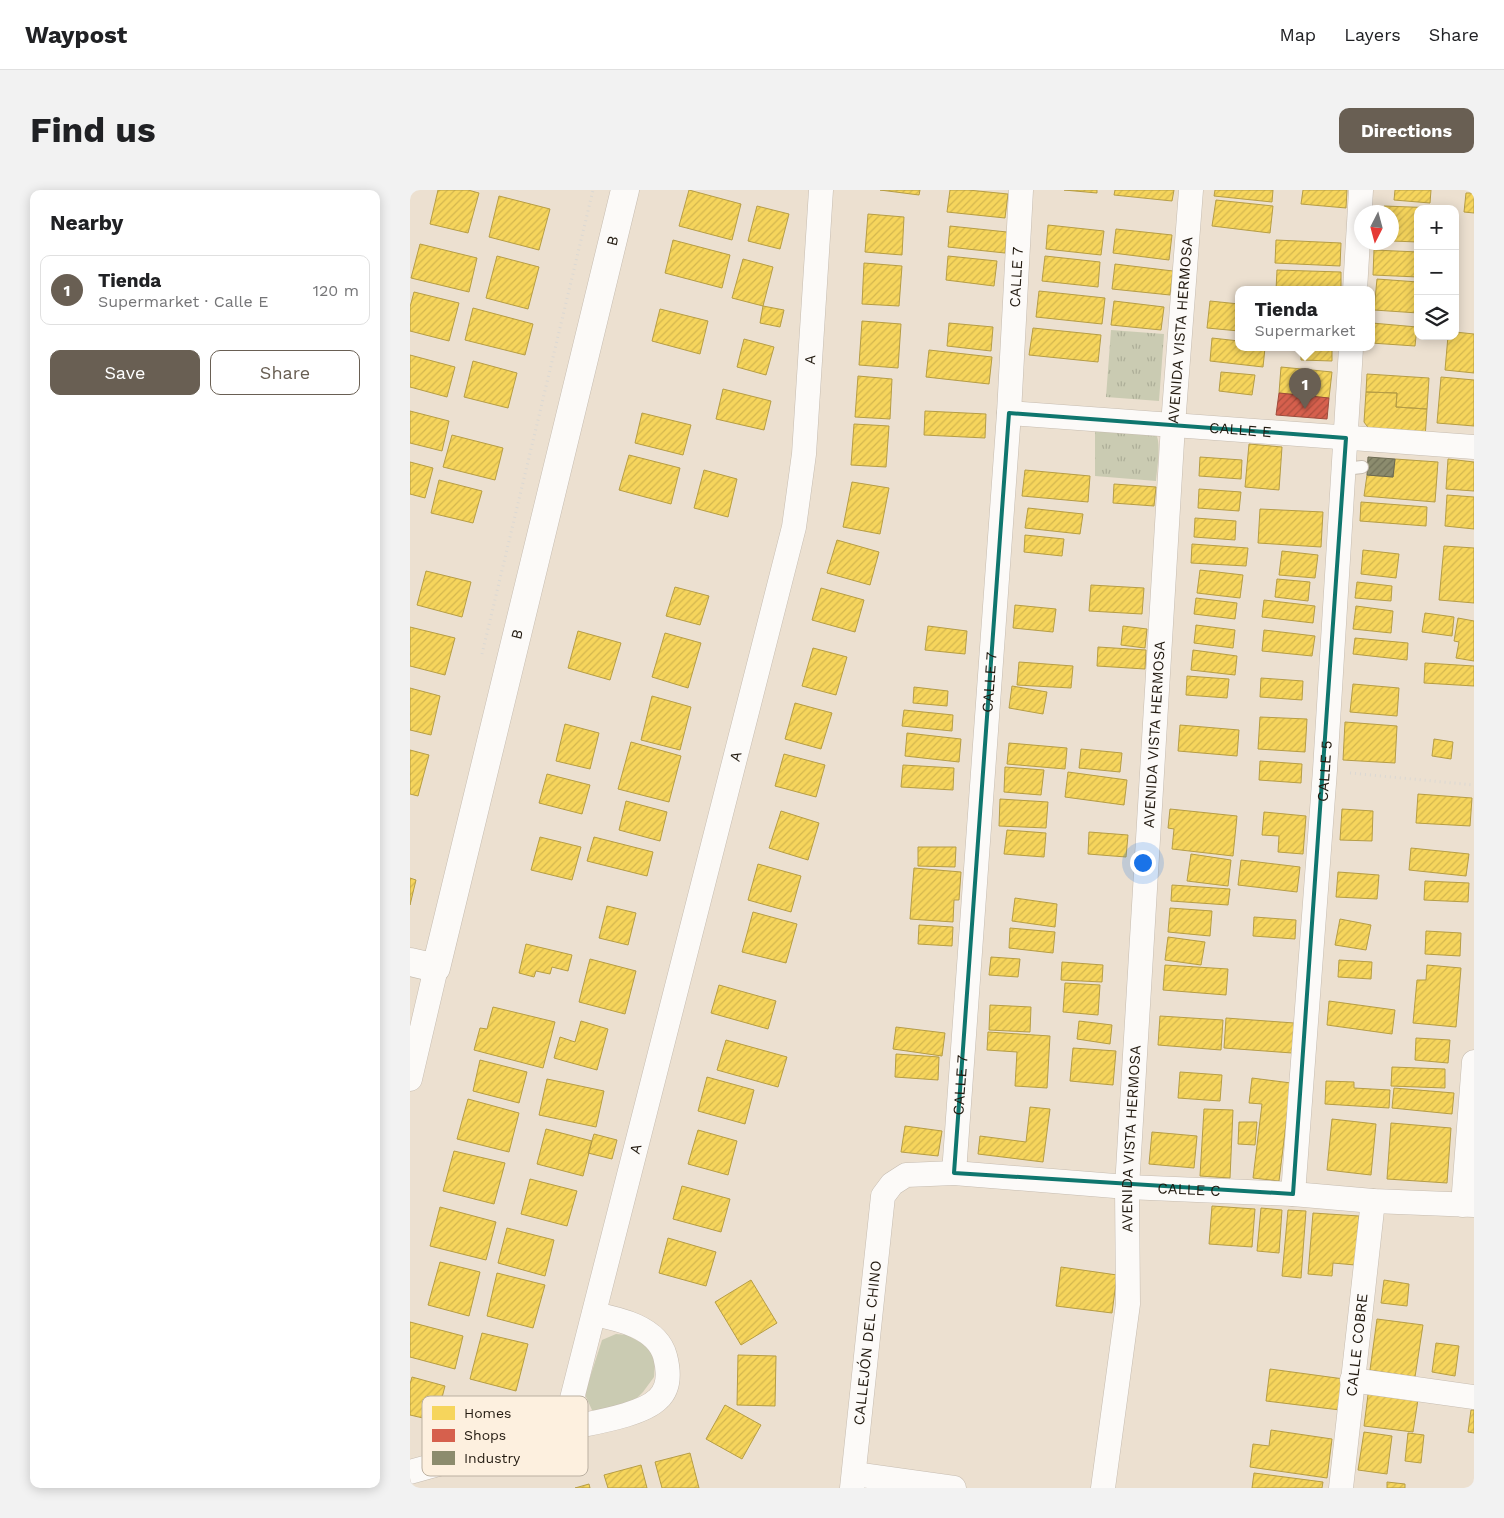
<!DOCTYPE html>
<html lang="en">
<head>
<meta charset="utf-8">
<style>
	body { margin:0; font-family:"Work Sans",sans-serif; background:#f2f2f2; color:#202124 }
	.controls { position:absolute; right:15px; top:15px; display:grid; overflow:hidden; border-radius:10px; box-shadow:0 2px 12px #0003 }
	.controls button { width:45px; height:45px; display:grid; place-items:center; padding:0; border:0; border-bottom:1px solid #e0e0e0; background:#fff; color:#202124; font:25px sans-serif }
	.compass { position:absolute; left:944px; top:15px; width:45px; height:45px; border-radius:50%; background:#fff; box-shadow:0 2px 12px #0003; rotate:186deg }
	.you { position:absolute; left:732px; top:672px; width:18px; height:18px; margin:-12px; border:4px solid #fff; border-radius:50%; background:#1a73e8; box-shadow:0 0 0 8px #1a73e833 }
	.badge { display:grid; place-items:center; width:32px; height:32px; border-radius:50%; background:#695f53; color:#fff; font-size:16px; font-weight:700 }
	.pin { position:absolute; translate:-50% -41px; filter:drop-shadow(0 1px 2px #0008) }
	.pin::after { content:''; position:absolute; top:26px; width:18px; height:15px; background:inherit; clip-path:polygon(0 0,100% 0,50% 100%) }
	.popup { position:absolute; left:825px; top:96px; width:140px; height:65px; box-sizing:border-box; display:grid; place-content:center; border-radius:10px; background:#fff; filter:drop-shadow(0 1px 4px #0005); font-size:16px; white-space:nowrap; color:#757577 }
	.popup b { font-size:19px; color:#202124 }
	.popup::after { content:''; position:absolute; left:50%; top:100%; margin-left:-10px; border:10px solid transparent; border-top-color:#fff }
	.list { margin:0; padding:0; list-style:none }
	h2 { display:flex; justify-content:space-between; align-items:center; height:65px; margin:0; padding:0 20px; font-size:21px }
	h2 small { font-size:16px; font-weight:400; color:#757577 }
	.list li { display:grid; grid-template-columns:32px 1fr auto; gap:15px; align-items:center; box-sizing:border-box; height:70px; margin:0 10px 10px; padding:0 10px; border:1px solid #e0e0e0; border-radius:10px }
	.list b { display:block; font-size:19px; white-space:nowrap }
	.list p { margin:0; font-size:16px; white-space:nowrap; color:#757577 }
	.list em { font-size:16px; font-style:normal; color:#757577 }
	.actions { display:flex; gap:10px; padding:15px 20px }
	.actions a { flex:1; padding:11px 0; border:1px solid #695f53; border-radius:10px; text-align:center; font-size:18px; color:#695f53 }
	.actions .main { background:#695f53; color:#fff }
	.icon { flex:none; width:28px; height:28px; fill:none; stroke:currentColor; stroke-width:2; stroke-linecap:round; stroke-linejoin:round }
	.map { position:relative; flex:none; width:1064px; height:1298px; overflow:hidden; border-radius:10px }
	header { display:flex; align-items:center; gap:30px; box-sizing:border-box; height:70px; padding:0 25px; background:#fff; border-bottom:1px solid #e0e0e0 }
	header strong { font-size:24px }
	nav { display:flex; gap:28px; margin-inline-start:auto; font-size:18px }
	.intro { display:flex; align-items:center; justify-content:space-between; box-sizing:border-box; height:120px; padding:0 30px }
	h1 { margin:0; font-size:35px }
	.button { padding:12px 22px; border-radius:10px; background:#695f53; color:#fff; font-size:18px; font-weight:700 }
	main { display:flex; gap:30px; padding:0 30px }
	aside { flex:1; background:#fff; border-radius:10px; box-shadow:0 2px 12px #0003 }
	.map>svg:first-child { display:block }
	.grass { fill:url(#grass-tufts) }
	.park { fill:#cacbb2 }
	.homes { fill:url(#homes-hatch); stroke:#b69d45 }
	.shops { fill:url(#shops-hatch); stroke:#a04b3b }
	.industry { fill:url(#industry-hatch); stroke:#6c6a52 }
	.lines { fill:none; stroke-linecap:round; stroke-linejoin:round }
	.service-casing { stroke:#c6bcb0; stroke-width:14 }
	.minor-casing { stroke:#c6bcb0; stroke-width:25 }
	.tertiary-casing { stroke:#c6bcb0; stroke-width:29 }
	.path { stroke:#dbd8d3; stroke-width:3; stroke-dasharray:1 4; stroke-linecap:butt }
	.service { stroke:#fcfaf8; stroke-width:12 }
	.minor { stroke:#fcfaf8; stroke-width:24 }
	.tertiary { stroke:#fcfaf8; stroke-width:28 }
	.marked { fill:none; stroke:#0f766e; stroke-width:4; stroke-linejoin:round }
	.labels { text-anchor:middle; stroke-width:5; stroke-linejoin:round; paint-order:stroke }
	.street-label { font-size:15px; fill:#221a10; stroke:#fdf0df }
	.key { fill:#fdf0df; stroke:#bbb0a1; stroke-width:1 }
	.key-label { font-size:14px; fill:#221a10 }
</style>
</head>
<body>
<header>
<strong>Waypost</strong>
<nav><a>Map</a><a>Layers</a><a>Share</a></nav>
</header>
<div class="intro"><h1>Find us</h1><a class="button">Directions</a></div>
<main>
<aside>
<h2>Nearby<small></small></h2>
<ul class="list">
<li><span class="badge">1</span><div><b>Tienda</b><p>Supermarket · Calle E</p></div><em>120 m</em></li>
</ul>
<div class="actions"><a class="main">Save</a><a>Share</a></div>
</aside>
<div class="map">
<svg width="1064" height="1298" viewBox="0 0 1064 1298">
	<defs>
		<pattern id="grass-tufts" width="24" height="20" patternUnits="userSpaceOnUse" patternTransform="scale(1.25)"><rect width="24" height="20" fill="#cacbb2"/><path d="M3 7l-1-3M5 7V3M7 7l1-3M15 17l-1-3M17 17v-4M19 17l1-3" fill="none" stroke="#adae98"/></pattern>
		<pattern id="homes-hatch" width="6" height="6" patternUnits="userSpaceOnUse" patternTransform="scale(1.25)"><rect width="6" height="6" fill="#f6d55c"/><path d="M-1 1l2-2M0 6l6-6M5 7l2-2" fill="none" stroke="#d3b64f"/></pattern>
		<pattern id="shops-hatch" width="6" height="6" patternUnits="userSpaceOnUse" patternTransform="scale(1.25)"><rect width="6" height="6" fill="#d6604d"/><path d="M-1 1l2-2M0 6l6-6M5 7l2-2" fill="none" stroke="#ad4e3f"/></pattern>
		<pattern id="industry-hatch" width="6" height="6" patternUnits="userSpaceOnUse" patternTransform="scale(1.25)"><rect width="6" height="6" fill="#8c8c6e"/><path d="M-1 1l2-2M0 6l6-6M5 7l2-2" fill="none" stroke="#727259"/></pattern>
	</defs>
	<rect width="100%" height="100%" fill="#ece0d0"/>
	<path class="grass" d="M701 140 754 144 749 211 696 207Z
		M685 240 745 243C752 251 747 279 746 291L685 286Z"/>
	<path class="park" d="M206 1144 217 1145 237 1156 245 1170 244 1187 233 1202 221 1214 191 1224 182 1220 176 1207V1200L192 1150Z"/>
	<path class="homes" d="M28 0H58L69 3 58 43 20 34Z
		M279 0 331 14 322 50 269 36Z
		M470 0H510L509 5Z
		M540 0H558L598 4 595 28 537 22Z
		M654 0H687V3Z
		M705 0H764L762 11 704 5Z
		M805 0H863L862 12 804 6Z
		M893 0H937L936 18 891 14Z
		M985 0H1021L1020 13 984 10Z
		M1056 3H1064V23L1054 22Z
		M89 6 140 19 129 60 79 47Z
		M806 10 863 16 860 43 802 36Z
		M347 16 379 24 370 59 338 51Z
		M974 16 1027 18V19H1008V52L982 51V22H973Z
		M458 24 494 27 492 65 455 62Z
		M638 35 694 41 691 65 636 59Z
		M540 36 597 42 595 63 538 57Z
		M706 39 762 45 759 70 703 63Z
		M263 50 320 65 312 98 255 83Z
		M866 50 931 53 930 76 865 73Z
		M10 54 67 68 59 102 1 88Z
		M964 60 1008 62V87L963 85Z
		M87 66 129 77 118 119 76 108Z
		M538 66 587 71 584 96 536 90Z
		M635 66 690 72 688 97 632 91Z
		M333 69 363 77 353 116 322 108Z
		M454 73 492 76 489 116 452 114Z
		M705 74 763 81 760 105 702 99Z
		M867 80 931 82V100H866Z
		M967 89 1008 92V123L964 120Z
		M629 101 695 108 692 134 626 127Z
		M4 102 49 113 39 151 0 141V117Z
		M704 111 754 117 751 140 701 135Z
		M800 111 829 114V141L797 138Z
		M353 116 374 120 370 137 350 133Z
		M63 118 123 134 115 165 55 150Z
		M250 119 298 131 290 164 242 151Z
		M452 131 491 134 488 178 449 175Z
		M539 133 583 137 581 161 537 156Z
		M962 133 1007 137 1005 156 961 153Z
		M623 138 691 145 688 172 619 165Z
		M1045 142 1064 144V183L1035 180 1038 146H1045Z
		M802 148 829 151V158H855L853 177 800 171Z
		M334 149 364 157 356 185 327 177Z
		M891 158H922V171L891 170Z
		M519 160 582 167 579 194 516 187Z
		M0 165 45 177 37 207 0 197Z
		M63 171 107 183 98 218 54 207Z
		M871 177 922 182 919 208 869 203Z
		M811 182 845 185 842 205 809 201Z
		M957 184 1019 188 1017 219 986 217 987 203 956 202Z
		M448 186 482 189 480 229 445 227Z
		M1031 187 1064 190V236L1027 233Z
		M313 199 361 211 354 240 306 229Z
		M956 202 987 203 986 217 1017 219 1015 248 960 240 954 232Z
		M0 221 39 231 32 261 0 253Z
		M515 221 576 224 575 248 514 245Z
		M232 223 281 235 273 265 225 253Z
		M444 234 479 236 476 277 441 275Z
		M42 245 93 258 85 290 33 277Z
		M839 254 872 257 869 300 835 297Z
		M219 265 270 278 261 314 209 300Z
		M790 267 832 270 831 289 789 286Z
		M985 269 1028 272 1025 312 954 306 957 285 983 287Z
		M1038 269 1064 272V301L1036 299Z
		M0 272 23 278 15 308 0 304Z
		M294 280 327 289 318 327 284 318Z
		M615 280 680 286 678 312 612 306Z
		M29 290 72 301 63 333 21 323Z
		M442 292 479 298 470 344 433 337Z
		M704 294 746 297 744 316 703 313Z
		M789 299 831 302 829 321 788 318Z
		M1037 305 1064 307V339L1035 336Z
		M951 312 1017 317 1016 336 950 331Z
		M618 318 673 324 670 344 615 338Z
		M850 319 913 322 911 357 848 353Z
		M785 328 826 331 825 350 784 347Z
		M615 345 654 349 652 366 614 362Z
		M427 350 469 362 460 395 417 383Z
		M782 354 838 358 836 376 781 373Z
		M1034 356 1064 358V413L1029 410Z
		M953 360 989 364 986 388 951 384Z
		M872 361 908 365 905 388 869 385Z
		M790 380 833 385 830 408 787 403Z
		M16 381 61 392 52 427 7 415Z
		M867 389 900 392 898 411 865 407Z
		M947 392 982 396 981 411 945 408Z
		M681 395 734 398 732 424 679 421Z
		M265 397 299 406 290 435 256 426Z
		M411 398 454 410 445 442 402 430Z
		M786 408 827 413 825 429 784 424Z
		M854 410 905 416 903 433 852 427Z
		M605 415 646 419 643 442 603 438Z
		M946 416 983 421 981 443 943 439Z
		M1015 423 1044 427 1042 446 1012 442Z
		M1048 428 1064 431V471L1046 468 1049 452 1044 451Z
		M786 435 825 440 823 458 784 453Z
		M518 436 557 441 555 464 515 460Z
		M713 436 737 439 735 458 711 455Z
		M0 437 45 448 35 485 0 476Z
		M854 440 905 446 902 466 852 461Z
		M168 441 211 453 200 490 158 478Z
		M255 443 291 453 278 498 242 487Z
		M945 448 998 453 997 470 943 464Z
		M688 457 736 460 735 479 687 476Z
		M403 458 437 467 426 505 392 496Z
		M783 460 827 466 825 485 781 480Z
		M609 472 663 476 661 498 607 495Z
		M1015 473 1064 476V496L1014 493Z
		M777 486 819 489 817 508 776 505Z
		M851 488 893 491 892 510 850 507Z
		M943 494 989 498 987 526 940 522Z
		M602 496 637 502 633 524 599 518Z
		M504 497 538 501 537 516 503 513Z
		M0 498 30 506 21 545 0 540Z
		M242 506 281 517 270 560 231 550Z
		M385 513 422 523 411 559 375 549Z
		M494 520 543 525 542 541 492 536Z
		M850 527 897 529 895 562 848 559Z
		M935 532 987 536 985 573 933 570Z
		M155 534 189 543 180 579 146 571Z
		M770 535 829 540 827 566 768 561Z
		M497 543 551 549 549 572 495 566Z
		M1024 549 1043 552 1041 569 1022 566Z
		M221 552 271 566 259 612 208 599Z
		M599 553 657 558 655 579 597 574Z
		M671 559 712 563 710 582 669 578Z
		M0 560 19 565 8 606 0 604Z
		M374 564 415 575 406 607 365 596Z
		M850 571 892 574 891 593 849 590Z
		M493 575 544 578 543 600 491 597Z
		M595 577 634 580 631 605 594 602Z
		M658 582 717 590 714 615 655 607Z
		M137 584 180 595 172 624 129 613Z
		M1008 604 1062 608 1060 636 1006 633Z
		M590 609 638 612 636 638 589 636Z
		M216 611 257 622 250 651 209 640Z
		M760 619 827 626 823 666 762 659 764 639 758 638Z
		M932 619 963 621 962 651 930 650Z
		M371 621 409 633 398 670 359 658Z
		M854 622 896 626 893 664 868 662 869 646 852 645Z
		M597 640 636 643 634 667 594 664Z
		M679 642 718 645 716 667 678 664Z
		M130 647 171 657 162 690 121 680Z
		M184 647 243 662 237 686 177 671Z
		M508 657H546L545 677 508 676Z
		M1001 658 1059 664 1056 686 999 680Z
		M781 664 821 670 818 696 777 691Z
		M831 670 890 677 887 702 828 695Z
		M348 674 391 686 381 722 338 710Z
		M504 678 551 682 549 710H544L543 732 500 729Z
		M928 682 969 685 967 709 926 707Z
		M0 688 6 690 0 715Z
		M1015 691 1059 693 1058 712 1014 710Z
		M762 695 820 699 818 715 761 711Z
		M605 708 647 714 645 737 602 731Z
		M197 716 226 723 218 755 189 748Z
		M760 718 802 721 800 746 758 742Z
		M343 722 387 734 376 773 332 762Z
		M844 727 886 730 885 749 843 746Z
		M930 729 961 735 956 760 925 755Z
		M509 735 543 737 542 756 508 754Z
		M600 738 645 742 643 763 599 758Z
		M1016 741 1051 743 1050 766 1015 764Z
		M758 747 795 752 791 775 755 770Z
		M116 754 162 765 158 781 142 777 140 784 126 781 124 787 109 783Z
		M581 767 610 769 608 787 579 785Z
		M180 769 226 781 215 824 169 812Z
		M929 770 962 772 961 789 928 787Z
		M652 772 693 775 692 792 651 790Z
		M755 775 818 779 816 805 753 800Z
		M1017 775 1051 778 1046 837 1003 833 1007 790H1016Z
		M655 793 690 795 688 825 653 822Z
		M309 795 366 811 358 839 301 823Z
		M919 811 985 820 982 844 917 835Z
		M580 815 621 817 620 842 579 840Z
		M83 817 145 832 133 878 64 860 70 838 77 839Z
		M750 826 813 830 811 860 748 855Z
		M816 828 884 833 882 863 814 858Z
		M171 831 198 839 187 880 144 868 150 847 165 852Z
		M669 831 702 835 700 854 667 849Z
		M486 837 535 843 532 866 483 859Z
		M578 842 640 846 637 898 605 896 607 862 577 860Z
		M1006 848 1040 850 1038 873 1005 870Z
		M316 850 377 867 368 897 307 880Z
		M663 858 706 861 703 895 660 891Z
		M486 864 529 867 528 890 485 887Z
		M70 870 117 882 109 913 63 901Z
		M982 877 1035 879V898L981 896Z
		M770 882 812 885 810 911 768 908Z
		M297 887 344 900 335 934 288 921Z
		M842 888 881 893 869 991 843 988 852 914 839 913Z
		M137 889 194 901 186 937 129 925Z
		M916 891 944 892V898L980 900 979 918 915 914Z
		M984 898 1044 903 1042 924 982 918Z
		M58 909 109 923 99 962 47 949Z
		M620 917 640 919 633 972 568 964 570 946 616 952Z
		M794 919 823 920 820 988 790 986Z
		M922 929 966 934 961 985 917 980Z
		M829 932H847L845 955 828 954Z
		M981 933 1041 938 1037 993 977 989Z
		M495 936 532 941 528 966 491 962Z
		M136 939 182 951 173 986 127 974Z
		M288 940 327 951 318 985 278 974Z
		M742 942 787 946 784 978 739 974Z
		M184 944 207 950 202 969 178 963Z
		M44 961 95 973 84 1014 33 1001Z
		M120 989 167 1001 157 1036 111 1024Z
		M272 996 320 1009 311 1042 263 1029Z
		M802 1016 845 1019 842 1057 799 1054Z
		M30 1017 86 1032 76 1070 20 1056Z
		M851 1018 872 1020 869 1063 847 1061Z
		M878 1020 896 1021 891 1088 872 1086Z
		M903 1023 949 1026 945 1075 923 1073 922 1086 898 1084Z
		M97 1038 144 1050 135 1086 88 1073Z
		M258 1048 306 1062 296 1096 249 1083Z
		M30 1072 70 1082 59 1126 18 1115Z
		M651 1077 707 1085 702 1123 646 1116Z
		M87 1083 135 1095 123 1138 77 1126Z
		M341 1090 367 1133 331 1155 305 1112Z
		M974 1090 999 1094 997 1116 971 1113Z
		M967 1129 1013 1135 1005 1187 960 1180Z
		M0 1132 53 1146 45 1179 0 1167Z
		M72 1143 118 1154 106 1201 60 1189Z
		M1026 1153 1049 1156 1045 1186 1022 1182Z
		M328 1165 366 1166 365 1216 327 1215Z
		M860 1179 934 1189 930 1220 856 1211Z
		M2 1187 35 1196 26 1231 0 1225V1194Z
		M959 1197 1009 1203 1003 1242 954 1236Z
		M315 1215 351 1235 332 1269 296 1249Z
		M1061 1220H1064V1243L1058 1242Z
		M861 1240 922 1249 917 1288 840 1277 843 1254 859 1256Z
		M954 1242 982 1246 977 1284 948 1280Z
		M998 1243 1014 1245 1011 1273 995 1271Z
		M280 1263 289 1298H252L245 1272Z
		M231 1275 237 1298H198L194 1285Z
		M844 1283 913 1292 912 1298H842Z
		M977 1292 995 1294V1298H977Z
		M179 1294 180 1298H165Z"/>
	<path class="shops" d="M869 203 919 208 917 229 866 225Z"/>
	<path class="industry" d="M958 267 985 269 983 287 957 285Z"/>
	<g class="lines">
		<g class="service-casing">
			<path id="service" d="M934 279 952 277"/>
		</g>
		<g class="minor-casing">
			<g id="minor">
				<path d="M945 100 951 0"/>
				<path id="s1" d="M599 223 1064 257"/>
				<path d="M0 889 26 778"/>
				<path id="s2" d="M544 983 599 223 611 0"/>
				<path id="s3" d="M883 1004 915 580 941 158"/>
				<path d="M1053 1015 1064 872"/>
				<path d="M942 1190 1064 1207"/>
				<path id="s4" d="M154 1240 384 337 394 264 411 0"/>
				<path d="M0 1282C52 1268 103 1253 155 1239 179 1233 231 1226 248 1209 260 1198 259 1181 255 1166 247 1137 209 1129 184 1124"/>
				<path d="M444 1284 544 1298"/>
				<path id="s5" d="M442 1298 473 1006 482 994 496 985 544 983 717 997 883 1004 963 1011 1064 1015"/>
				<path id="s6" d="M693 1298 718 1114 717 997 763 235 781 0"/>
				<path id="s7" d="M931 1298 963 1011"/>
			</g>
		</g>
		<g class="tertiary-casing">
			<g id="tertiary">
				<path id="s8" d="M0 772 26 778 215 0"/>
			</g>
		</g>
		<path class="path" d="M72 464 183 0
			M940 583 1064 595"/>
		<use href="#service" class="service"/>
		<use href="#minor" class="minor"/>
		<use href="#tertiary" class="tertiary"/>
	</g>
	<path class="marked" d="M599 223 936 248 883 1004 544 983Z"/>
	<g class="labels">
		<g class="street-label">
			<text dy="5" stroke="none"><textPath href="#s8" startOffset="775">B</textPath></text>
			<text dy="5" stroke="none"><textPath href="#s2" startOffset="898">CALLE 7</textPath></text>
			<text dy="5" stroke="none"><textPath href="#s6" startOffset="1161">AVENIDA VISTA HERMOSA</textPath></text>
			<text dy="5" stroke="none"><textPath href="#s4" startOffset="1100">A</textPath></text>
			<text dy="5" stroke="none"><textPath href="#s1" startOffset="232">CALLE E</textPath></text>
			<text dy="5" stroke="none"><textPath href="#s8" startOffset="370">B</textPath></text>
			<text dy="5" stroke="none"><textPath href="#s2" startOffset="492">CALLE 7</textPath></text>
			<text dy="5" stroke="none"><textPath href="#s6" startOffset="756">AVENIDA VISTA HERMOSA</textPath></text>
			<text dy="5" stroke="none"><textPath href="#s4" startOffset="695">A</textPath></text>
			<text dy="5" stroke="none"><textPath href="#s3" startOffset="424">CALLE 5</textPath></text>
			<text dy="5" stroke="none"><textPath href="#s2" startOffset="88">CALLE 7</textPath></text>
			<text dy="5" stroke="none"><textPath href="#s6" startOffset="351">AVENIDA VISTA HERMOSA</textPath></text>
			<text dy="5" stroke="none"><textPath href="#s4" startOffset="290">A</textPath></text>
			<text dy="5" stroke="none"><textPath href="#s5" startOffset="609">CALLE C</textPath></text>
			<text dy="5" stroke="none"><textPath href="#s5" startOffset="146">CALLEJÓN DEL CHINO</textPath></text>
			<text dy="5" stroke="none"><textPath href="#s7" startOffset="144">CALLE COBRE</textPath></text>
		</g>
	</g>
	<rect x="12" y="1206" width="166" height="80" rx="8" class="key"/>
	<rect x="22" y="1216" width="23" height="14" fill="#f6d55c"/>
	<rect x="22" y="1239" width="23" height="13" fill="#d6604d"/>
	<rect x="22" y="1261" width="23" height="14" fill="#8c8c6e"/>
	<g class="key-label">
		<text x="54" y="1228">Homes</text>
		<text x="54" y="1250">Shops</text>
		<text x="54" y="1273">Industry</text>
	</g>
</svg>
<div class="controls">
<button>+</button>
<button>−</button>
<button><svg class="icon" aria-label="layers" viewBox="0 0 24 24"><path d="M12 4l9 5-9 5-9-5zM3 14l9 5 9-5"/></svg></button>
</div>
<svg class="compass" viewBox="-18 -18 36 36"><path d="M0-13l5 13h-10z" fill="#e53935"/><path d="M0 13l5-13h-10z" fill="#757577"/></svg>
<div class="you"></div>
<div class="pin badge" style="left:895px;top:219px">1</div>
<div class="popup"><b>Tienda</b>Supermarket</div>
</div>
</main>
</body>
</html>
